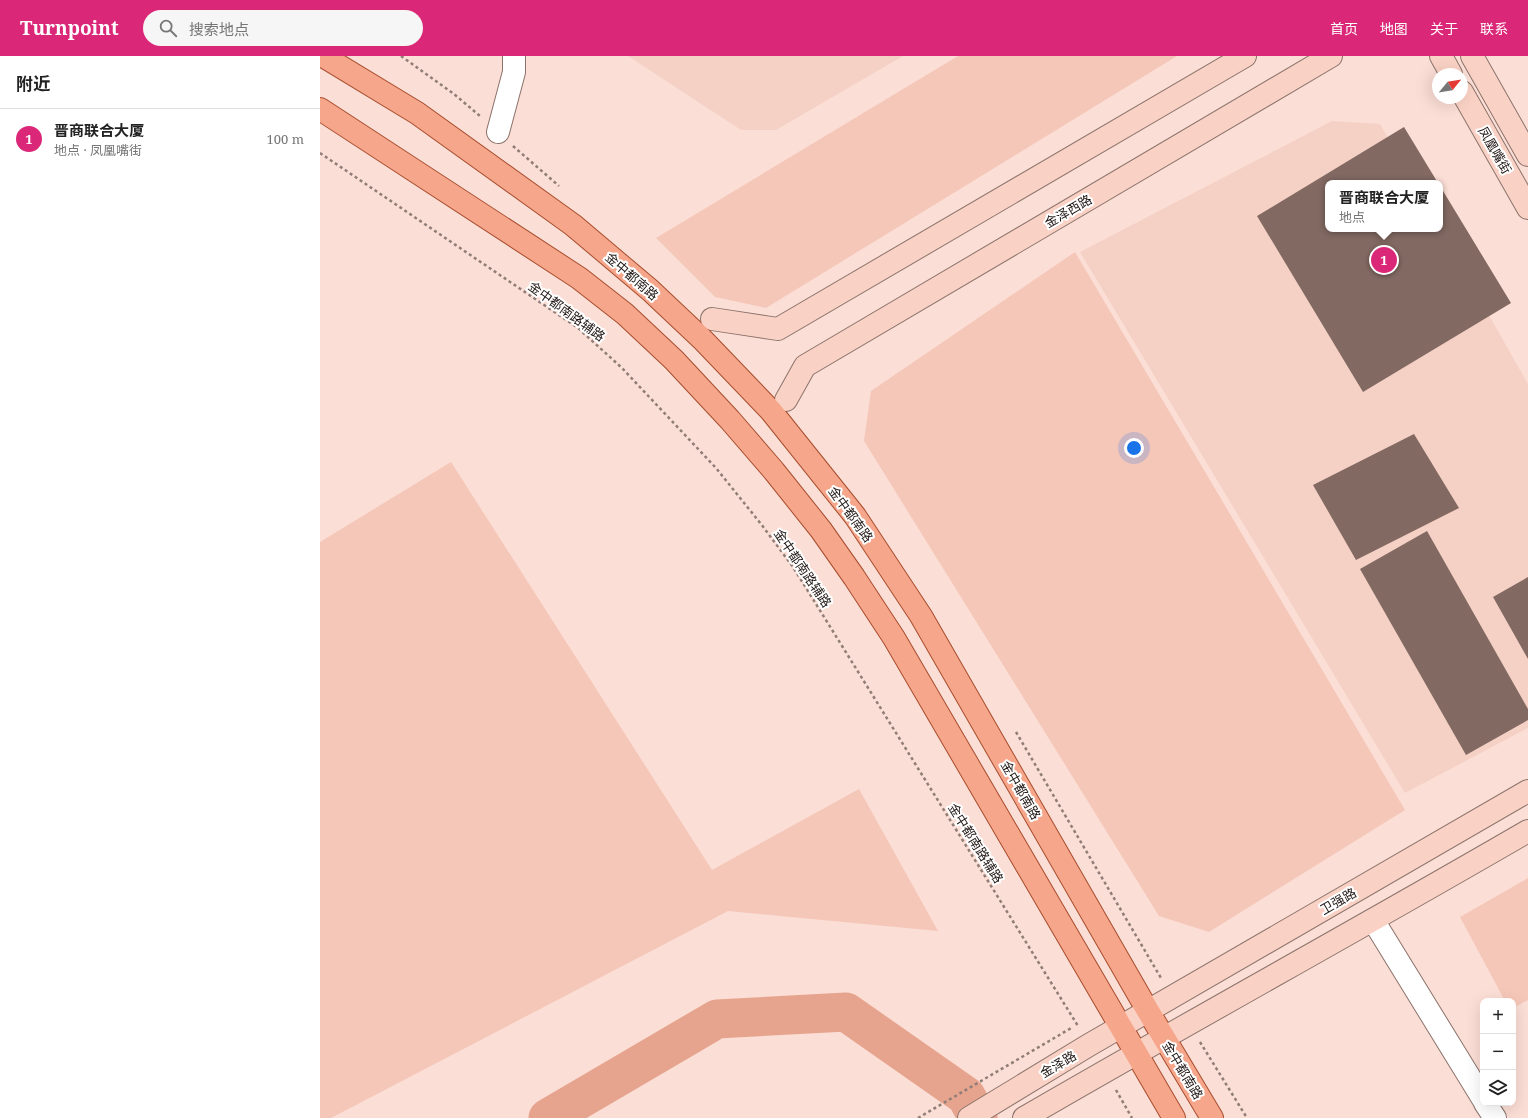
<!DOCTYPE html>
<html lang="zh">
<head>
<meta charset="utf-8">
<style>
	body { margin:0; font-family:"Noto Serif","Noto Sans SC",serif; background:#f6f6f6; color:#222 }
	.controls { position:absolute; right:12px; bottom:12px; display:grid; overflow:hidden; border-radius:8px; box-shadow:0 4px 16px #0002 }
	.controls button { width:36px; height:36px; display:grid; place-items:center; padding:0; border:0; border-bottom:1px solid #e0e0e0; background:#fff; color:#222; font:20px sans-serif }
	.compass { position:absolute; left:1112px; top:12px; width:36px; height:36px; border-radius:50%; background:#fff; box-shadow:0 4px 16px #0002; rotate:60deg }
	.you { position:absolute; left:814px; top:392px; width:14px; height:14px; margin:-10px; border:3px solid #fff; border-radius:50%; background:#1a73e8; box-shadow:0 0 0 6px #1a73e833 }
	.badge { display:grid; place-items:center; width:26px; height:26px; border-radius:50%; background:#db2777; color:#fff; font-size:13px; font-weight:700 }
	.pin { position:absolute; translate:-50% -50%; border:2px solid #fff; box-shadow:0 1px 4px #0006 }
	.popup { position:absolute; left:1005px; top:124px; width:118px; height:52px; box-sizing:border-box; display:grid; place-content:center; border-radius:8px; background:#fff; filter:drop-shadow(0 1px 3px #0005); font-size:13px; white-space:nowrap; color:#767676 }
	.popup b { font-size:15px; color:#222 }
	.popup::after { content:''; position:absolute; left:50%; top:100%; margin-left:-8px; border:8px solid transparent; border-top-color:#fff }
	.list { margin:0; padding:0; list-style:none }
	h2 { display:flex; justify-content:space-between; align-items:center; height:52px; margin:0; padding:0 16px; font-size:17px }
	h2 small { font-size:13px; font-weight:400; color:#767676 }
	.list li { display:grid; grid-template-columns:26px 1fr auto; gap:12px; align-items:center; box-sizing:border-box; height:60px; padding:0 16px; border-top:1px solid #e0e0e0 }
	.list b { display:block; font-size:15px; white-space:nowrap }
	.list p { margin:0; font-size:13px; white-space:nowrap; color:#767676 }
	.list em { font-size:13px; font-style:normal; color:#767676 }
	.icon { flex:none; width:22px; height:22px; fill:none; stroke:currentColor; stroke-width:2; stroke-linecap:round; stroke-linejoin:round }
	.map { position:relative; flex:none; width:1208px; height:1062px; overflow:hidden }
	header { display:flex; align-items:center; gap:24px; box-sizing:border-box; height:56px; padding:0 20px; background:#db2777; color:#fff }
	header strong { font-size:19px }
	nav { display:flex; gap:22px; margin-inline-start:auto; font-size:14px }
	.search { width:280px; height:36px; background:#f6f6f6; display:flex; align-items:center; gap:10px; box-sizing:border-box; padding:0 14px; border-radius:22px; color:#767676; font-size:15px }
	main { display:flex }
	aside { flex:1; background:#fff }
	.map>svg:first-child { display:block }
	.built { fill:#f5d1c5 }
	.green { fill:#f5c7b9 }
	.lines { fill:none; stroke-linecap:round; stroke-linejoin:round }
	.river { stroke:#e6a48e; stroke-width:39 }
	.building { fill:#826962 }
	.street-casing { stroke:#8b736b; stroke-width:24 }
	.secondary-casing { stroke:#8b736b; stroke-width:24 }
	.primary-casing { stroke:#a74d2e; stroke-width:24 }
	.path { stroke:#907d77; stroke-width:2.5; stroke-dasharray:3 3; stroke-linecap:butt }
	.street { stroke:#fff; stroke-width:22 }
	.secondary { stroke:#fad2c5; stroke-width:22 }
	.primary { stroke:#f6a68b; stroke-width:22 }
	.labels { text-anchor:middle; stroke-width:4; stroke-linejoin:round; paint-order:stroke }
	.street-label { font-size:13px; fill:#1f1613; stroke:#fff }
</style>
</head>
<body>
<header>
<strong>Turnpoint</strong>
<div class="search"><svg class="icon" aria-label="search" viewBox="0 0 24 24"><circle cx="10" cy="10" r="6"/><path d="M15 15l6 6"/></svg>搜索地点</div>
<nav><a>首页</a><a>地图</a><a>关于</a><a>联系</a></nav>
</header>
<main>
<aside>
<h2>附近<small></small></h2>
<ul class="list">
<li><span class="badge">1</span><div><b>晋商联合大厦</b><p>地点 · 凤凰嘴街</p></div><em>100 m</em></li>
</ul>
</aside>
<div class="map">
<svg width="1208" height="1062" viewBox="0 0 1208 1062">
	<rect width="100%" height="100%" fill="#fbded5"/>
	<path class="built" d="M308 0H583L456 74H421Z
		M1012 65 1060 68 1093 127H1008V173H1120L1208 328V672L1085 737 760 196Z"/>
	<path class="green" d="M638 0H857L446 252 395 241 336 182Z
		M755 196 1085 754 889 876 839 860 544 385 551 335Z
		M131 406 392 814 539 733 618 875 408 855 11 1062H0V486Z
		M1208 822V944L1193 952V945H1185L1140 861Z"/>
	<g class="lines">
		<path class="river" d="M228 1062 397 963 526 956 646 1040 658 1062"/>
	</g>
	<path class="building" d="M1084 71 1118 127H1008V173H1120V130L1191 247 1043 336 937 160Z
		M1094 378 1139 452 1036 504 993 429Z
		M1107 475 1208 653V664L1146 699 1040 513Z
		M1208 521V603L1173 541Z"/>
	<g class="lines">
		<g class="street-casing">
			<path id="street" d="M178 76 194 16V0
				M1053 864 1163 1043
				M1165 1047 1175 1062"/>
		</g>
		<g class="secondary-casing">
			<path id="secondary" d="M1121 0 1131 18
				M1152 0 1208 99
				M1142 36 1208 152
				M392 263 458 273 925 0
				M466 344 485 310 1011 0
				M649 1062 769 989 1208 735
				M704 1062C871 965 1041 872 1208 775"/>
		</g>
		<g class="primary-casing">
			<path id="primary" d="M3 0 97 57 253 169 330 234 382 283 451 355 535 460 601 560 828 955 892 1062
				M0 53 259 222 305 258 354 304 410 364 454 415 501 474 534 521 574 582 854 1062"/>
		</g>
		<path class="path" d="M81 0 134 38 160 60
			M193 90 239 130
			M0 97 258 272 302 312 396 412 441 468 473 511 758 970
			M696 676 841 922
			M880 986 927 1062
			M796 1034 812 1062
			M598 1062 753 971"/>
		<use href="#street" class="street"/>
		<use href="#secondary" class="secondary"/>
		<use href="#primary" class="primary"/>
	</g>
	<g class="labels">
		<g class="street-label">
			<text transform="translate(1175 94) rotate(60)" y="5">凤凰嘴街</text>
			<text transform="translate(748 155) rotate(-30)" y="5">金泽西路</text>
			<text transform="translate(312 220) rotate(41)" y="5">金中都南路</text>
			<text transform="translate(247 255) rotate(36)" y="5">金中都南路辅路</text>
			<text transform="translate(531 458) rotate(54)" y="5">金中都南路</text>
			<text transform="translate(483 512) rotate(56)" y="5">金中都南路辅路</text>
			<text transform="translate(701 734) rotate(60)" y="5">金中都南路</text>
			<text transform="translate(656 787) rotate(58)" y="5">金中都南路辅路</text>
			<text transform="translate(1018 845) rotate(-30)" y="5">卫强路</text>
			<text transform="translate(738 1008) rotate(-31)" y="5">金泽路</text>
			<text transform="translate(863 1014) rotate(59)" y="5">金中都南路</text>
		</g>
	</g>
</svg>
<div class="controls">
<button>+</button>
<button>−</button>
<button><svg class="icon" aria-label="layers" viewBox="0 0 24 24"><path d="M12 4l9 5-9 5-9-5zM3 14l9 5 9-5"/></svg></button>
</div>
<svg class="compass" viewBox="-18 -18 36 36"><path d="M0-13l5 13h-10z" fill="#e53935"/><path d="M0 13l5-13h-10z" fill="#767676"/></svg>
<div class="you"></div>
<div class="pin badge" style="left:1064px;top:204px">1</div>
<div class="popup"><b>晋商联合大厦</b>地点</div>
</div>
</main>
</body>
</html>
